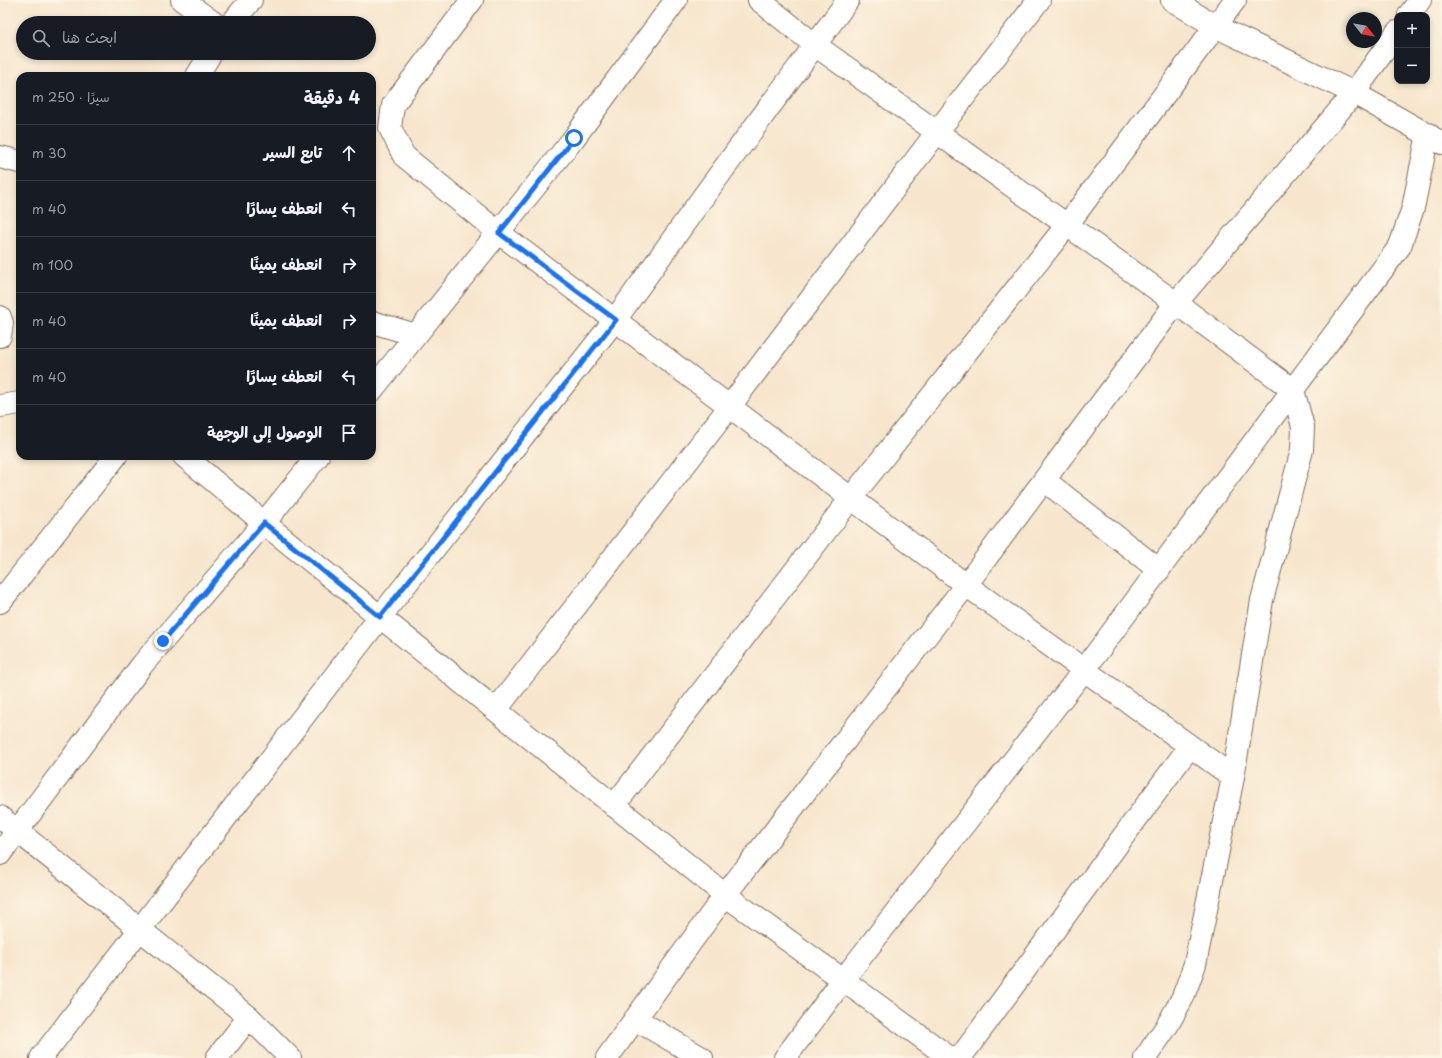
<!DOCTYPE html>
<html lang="ar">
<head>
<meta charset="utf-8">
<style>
	body { margin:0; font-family:"Playpen Sans","Playpen Sans Arabic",sans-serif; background:#20242c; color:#f1f3f6; direction:rtl }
	.controls { position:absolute; right:12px; top:12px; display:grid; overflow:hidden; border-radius:8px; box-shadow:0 2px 6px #0003 }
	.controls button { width:36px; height:36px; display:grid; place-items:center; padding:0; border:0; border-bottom:1px solid #363941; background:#171b24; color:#f1f3f6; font:20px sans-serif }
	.compass { position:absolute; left:1346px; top:12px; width:36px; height:36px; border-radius:50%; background:#171b24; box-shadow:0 2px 6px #0003; rotate:121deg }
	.stop { position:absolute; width:12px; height:12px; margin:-9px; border:3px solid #1a73e8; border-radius:50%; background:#fff }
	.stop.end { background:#1a73e8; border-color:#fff; box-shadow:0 1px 4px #0008 }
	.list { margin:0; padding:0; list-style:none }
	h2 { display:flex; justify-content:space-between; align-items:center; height:52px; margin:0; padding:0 16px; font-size:17px }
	h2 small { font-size:13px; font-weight:400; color:#9ea1a6 }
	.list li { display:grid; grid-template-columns:26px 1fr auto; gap:12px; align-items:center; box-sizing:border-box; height:56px; padding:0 16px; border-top:1px solid #363941 }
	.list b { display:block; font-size:15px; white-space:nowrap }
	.list em { font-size:13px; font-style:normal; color:#9ea1a6 }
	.icon { flex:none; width:22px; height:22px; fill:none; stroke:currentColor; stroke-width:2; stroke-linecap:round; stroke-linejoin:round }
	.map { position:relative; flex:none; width:1442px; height:1058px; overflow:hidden; direction:ltr }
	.search { position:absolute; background:#171b24; box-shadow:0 2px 6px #0003; left:16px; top:16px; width:360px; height:44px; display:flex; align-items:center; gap:10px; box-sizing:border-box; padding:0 14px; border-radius:22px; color:#9ea1a6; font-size:15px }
	.panel { position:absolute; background:#171b24; box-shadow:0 2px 6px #0003; left:16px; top:72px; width:360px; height:388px; border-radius:12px; direction:rtl }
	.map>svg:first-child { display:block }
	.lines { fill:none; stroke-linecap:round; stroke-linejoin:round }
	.minor-casing { stroke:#7d6c5b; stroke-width:24 }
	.tertiary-casing { stroke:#7d6c5b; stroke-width:24 }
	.minor { stroke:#fff; stroke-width:22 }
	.tertiary { stroke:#fff; stroke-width:22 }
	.route { stroke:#1a73e8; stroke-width:5 }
</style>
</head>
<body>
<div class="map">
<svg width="1442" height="1058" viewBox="0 0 1442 1058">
	<rect width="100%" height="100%" fill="#fcf5e5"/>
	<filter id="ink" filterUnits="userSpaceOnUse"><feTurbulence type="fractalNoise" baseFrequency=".025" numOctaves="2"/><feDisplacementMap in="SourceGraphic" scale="8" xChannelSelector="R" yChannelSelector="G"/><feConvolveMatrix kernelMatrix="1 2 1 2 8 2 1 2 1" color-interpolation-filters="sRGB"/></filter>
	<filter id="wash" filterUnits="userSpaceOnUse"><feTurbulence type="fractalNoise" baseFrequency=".012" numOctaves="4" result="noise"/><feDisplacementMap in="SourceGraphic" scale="16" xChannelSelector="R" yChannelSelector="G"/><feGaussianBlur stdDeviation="0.9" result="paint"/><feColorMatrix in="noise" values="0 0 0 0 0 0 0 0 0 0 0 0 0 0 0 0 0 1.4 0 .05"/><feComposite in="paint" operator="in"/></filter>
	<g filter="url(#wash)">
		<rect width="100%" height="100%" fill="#f7e6cd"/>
	</g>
	<g filter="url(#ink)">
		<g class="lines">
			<g class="minor-casing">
				<path id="minor" d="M182 0 214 23
					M472 0 393 105 390 128 404 156 499 233 615 320 966 585 1233 777
					M759 0 815 45 1176 303 1293 390 1303 427 1302 450 1262 600 1233 777 1195 964 1183 997 1167 1026 1145 1058
					M1409 15 1420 0
					M232 23 251 0
					M197 76 211 53
					M0 157 20 162
					M0 317 2 323 0 336
					M372 322 416 335
					M372 390 574 138 676 0
					M0 406 20 403
					M184 456 264 523 725 895 843 980 1084 670 1400 246 1413 208 1428 134
					M1044 480 1159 570
					M0 602 116 456
					M496 710 730 406 937 132 1039 0
					M614 806 851 498 1067 225 1235 0
					M0 817 249 1017 290 1058
					M0 854 142 665 264 523 318 456
					M635 1019 702 1058
					M41 1058 380 617 615 320 703 197 848 0
					M217 1058 249 1017
					M607 1058 725 895 966 585 1176 303 1354 93 1397 32
					M785 1058 843 980 950 1058
					M960 1058 1190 746"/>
			</g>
			<g class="tertiary-casing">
				<path id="tertiary" d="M1172 0 1215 26 1354 93 1442 143"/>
			</g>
			<use href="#minor" class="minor"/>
			<use href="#tertiary" class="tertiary"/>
		</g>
	</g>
	<g class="lines" filter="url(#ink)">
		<path class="route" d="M163 641 264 523 380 617 616 320 499 233 574 138"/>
	</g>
</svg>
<div class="controls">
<button>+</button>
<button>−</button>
</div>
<svg class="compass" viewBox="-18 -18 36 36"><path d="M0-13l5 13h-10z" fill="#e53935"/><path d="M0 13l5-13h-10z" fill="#9ea1a6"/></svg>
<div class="stop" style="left:574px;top:138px"></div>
<div class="stop end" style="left:163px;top:641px"></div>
<div class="search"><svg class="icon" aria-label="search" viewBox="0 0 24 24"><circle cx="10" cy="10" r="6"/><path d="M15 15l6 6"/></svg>ابحث هنا</div>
<section class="panel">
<h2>4 دقيقة<small>سيرًا · 250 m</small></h2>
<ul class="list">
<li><svg class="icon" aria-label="ahead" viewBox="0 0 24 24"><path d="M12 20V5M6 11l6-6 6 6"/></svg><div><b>تابع السير</b></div><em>30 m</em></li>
<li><svg class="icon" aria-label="left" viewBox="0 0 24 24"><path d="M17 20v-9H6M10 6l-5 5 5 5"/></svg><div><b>انعطف يسارًا</b></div><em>40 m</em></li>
<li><svg class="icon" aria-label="right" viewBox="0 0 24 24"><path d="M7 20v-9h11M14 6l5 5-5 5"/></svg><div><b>انعطف يمينًا</b></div><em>100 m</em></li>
<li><svg class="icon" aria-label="right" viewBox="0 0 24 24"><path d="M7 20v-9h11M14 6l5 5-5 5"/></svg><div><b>انعطف يمينًا</b></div><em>40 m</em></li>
<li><svg class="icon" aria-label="left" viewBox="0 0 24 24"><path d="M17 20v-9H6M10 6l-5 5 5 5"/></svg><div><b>انعطف يسارًا</b></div><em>40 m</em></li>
<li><svg class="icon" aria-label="arrive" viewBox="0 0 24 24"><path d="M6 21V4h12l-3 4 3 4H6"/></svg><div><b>الوصول إلى الوجهة</b></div></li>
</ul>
</section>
</div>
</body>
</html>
